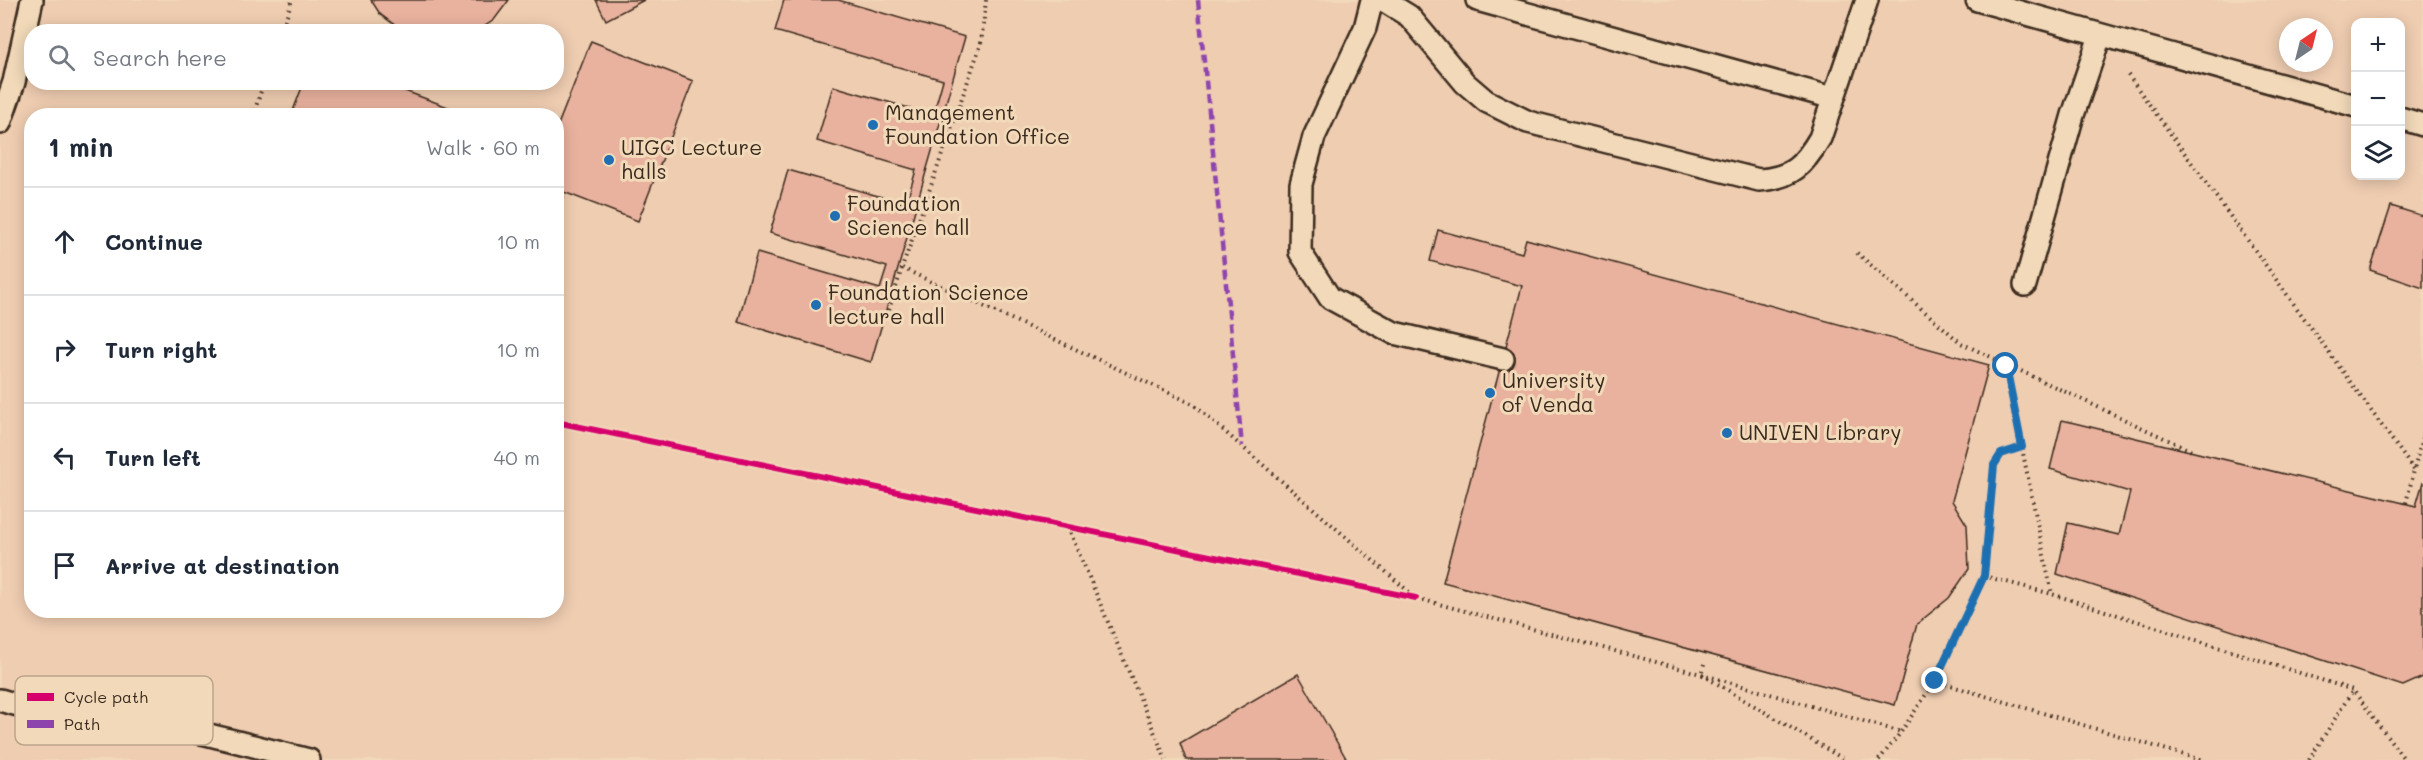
<!DOCTYPE html>
<html lang="en">
<head>
<meta charset="utf-8">
<style>
	body { margin:0; font-family:Mali,sans-serif; background:#f2f2f3; color:#1f2937 }
	.controls { position:absolute; right:18px; top:18px; display:grid; overflow:hidden; border-radius:12px; box-shadow:0 3px 15px #0003 }
	.controls button { width:54px; height:54px; display:grid; place-items:center; padding:0; border:0; border-bottom:2px solid #e0e1e3; background:#fff; color:#1f2937; font:30px sans-serif }
	.compass { position:absolute; left:2279px; top:18px; width:54px; height:54px; border-radius:50%; background:#fff; box-shadow:0 3px 15px #0003; rotate:35deg }
	.stop { position:absolute; width:18px; height:18px; margin:-14px; border:4px solid #1f6fb2; border-radius:50%; background:#fff }
	.stop.end { background:#1f6fb2; border-color:#fff; box-shadow:0 2px 6px #0008 }
	.list { margin:0; padding:0; list-style:none }
	h2 { display:flex; justify-content:space-between; align-items:center; height:78px; margin:0; padding:0 24px; font-size:26px }
	h2 small { font-size:20px; font-weight:400; color:#747a83 }
	.list li { display:grid; grid-template-columns:39px 1fr auto; gap:18px; align-items:center; box-sizing:border-box; height:108px; padding:0 24px; border-top:2px solid #e0e1e3 }
	.list b { display:block; font-size:22px; white-space:nowrap }
	.list em { font-size:20px; font-style:normal; color:#747a83 }
	.icon { flex:none; width:33px; height:33px; fill:none; stroke:currentColor; stroke-width:2; stroke-linecap:round; stroke-linejoin:round }
	.map { position:relative; flex:none; width:2423px; height:760px; overflow:hidden }
	.search { position:absolute; background:#fff; box-shadow:0 3px 15px #0003; left:24px; top:24px; width:540px; height:66px; display:flex; align-items:center; gap:15px; box-sizing:border-box; padding:0 21px; border-radius:24px; color:#747a83; font-size:22px }
	.panel { position:absolute; background:#fff; box-shadow:0 3px 15px #0003; left:24px; top:108px; width:540px; height:510px; border-radius:24px }
	.map>svg:first-child { display:block }
	.built { fill:#efcdb1; fill-rule:evenodd }
	.building { fill:#e9b29e; stroke:#3b2a1e; stroke-width:1.5 }
	.lines { fill:none; stroke-linecap:round; stroke-linejoin:round }
	.lane-casing { stroke:#3b2a1e; stroke-width:26 }
	.path { stroke:#3b2a1e; stroke-width:4; stroke-dasharray:1.5 4.5; stroke-linecap:butt }
	.lane { stroke:#f1d9b9; stroke-width:21 }
	.quiet { stroke:#8e44ad; stroke-width:4.5; stroke-dasharray:9 4.5; stroke-linecap:butt }
	.cycleway-casing { stroke:#f1d9b9; stroke-width:10 }
	.cycleway { stroke:#d6006c; stroke-width:6 }
	.route { stroke:#1f6fb2; stroke-width:8 }
	.poi-dot { fill:#1f6fb2; stroke:#f1d9b9; stroke-width:2 }
	.labels { text-anchor:middle; stroke-width:6; stroke-linejoin:round; paint-order:stroke }
	.poi-label { font-size:21px; fill:#3b2a1e; stroke:#f1d9b9; text-anchor:start }
	.key { fill:#f1d9b9; stroke:#baa48a; stroke-width:1.5 }
	.key-label { font-size:16px; fill:#3b2a1e }
</style>
</head>
<body>
<div class="map">
<svg width="2423" height="760" viewBox="0 0 2423 760">
	<rect width="100%" height="100%" fill="#f1d9b9"/>
	<filter id="ink" filterUnits="userSpaceOnUse"><feTurbulence type="fractalNoise" baseFrequency=".0167" numOctaves="2"/><feDisplacementMap in="SourceGraphic" scale="12" xChannelSelector="R" yChannelSelector="G"/><feConvolveMatrix kernelMatrix="1 2 1 2 8 2 1 2 1" color-interpolation-filters="sRGB"/></filter>
	<g filter="url(#ink)">
		<path class="built" d="M0 0H2423V760H0ZM2356 22H2400V176H2356ZM2288 27H2324V63H2288ZM32 32H556V82H32ZM32 116H556V610H32Z"/>
		<path class="building" d="M371 0H509L494 20 476 32H404L380 14Z
			M596 0H644L606 20Z
			M784 0H838L965 37 871 362 738 322 757 253 880 289 887 267 770 233 788 170 906 204 916 170 817 141 833 86 933 115 943 80 775 31Z
			M591 41 693 81 638 221 556 189V130Z
			M304 82H381L472 116H291Z
			M2391 206 2423 216V288L2370 270Z
			M1438 230 1522 253 1526 239 1989 365 1952 501 1967 525 1969 569 1949 598 1917 624 1895 705 1443 582 1522 286 1430 261Z
			M2062 420 2416 506 2423 482V677L2403 686 2057 574 2068 523 2119 535 2130 492 2050 469Z
			M1298 674 1347 760H1186L1180 743Z"/>
		<g class="lines">
			<g class="lane-casing">
				<path id="lane" d="M1372 0 1365 28 1314 137 1301 184 1300 252 1330 298 1394 333 1503 359
					M1383 0 1409 16 1465 83 1486 101 1528 122 1759 180C1792 178 1804 165 1820 138L1867 0
					M1477 0 1833 98
					M1977 0 2356 106
					M2400 118 2423 125
					M0 123 14 82 32 0
					M2025 285 2073 115 2100 36
					M0 700C44 714 90 712 135 720 194 729 251 746 309 760"/>
			</g>
			<path class="path" d="M986 0 981 44 902 268 1193 404 1416 598 1701 674 1901 732
				M281 32 292 0
				M2128 75 2414 470
				M253 116 264 82
				M556 207 565 193
				M1857 253 1961 343 2194 452
				M889 310 902 268
				M2005 366 2052 594 2353 690 2405 760
				M2406 503 2423 434
				M1068 527 1166 760
				M1984 576 2052 594
				M1704 664 1701 674 1845 760
				M1935 681 1984 576 1994 465 2001 454 2022 447
				M1879 760 1901 732 1935 681 2201 760
				M2309 760 2353 690"/>
			<use href="#lane" class="lane"/>
			<path class="quiet" d="M1198 0 1242 446"/>
			<g class="cycleway-casing">
				<path id="cycleway" d="M556 422 1416 598"/>
			</g>
			<use href="#cycleway" class="cycleway"/>
		</g>
	</g>
	<g class="lines" filter="url(#ink)">
		<path class="route" d="M1935 681 1984 576 1994 465 2001 454 2022 447 2006 366"/>
	</g>
	<g class="poi-dot">
		<circle cx="873" cy="125" r="6"/>
		<circle cx="609" cy="160" r="6"/>
		<circle cx="835" cy="216" r="6"/>
		<circle cx="816" cy="305" r="6"/>
		<circle cx="1490" cy="393" r="6"/>
		<circle cx="1727" cy="433" r="6"/>
	</g>
	<g class="labels">
		<g class="poi-label">
			<text x="885" y="120">Management<tspan x="885" dy="24">Foundation Office</tspan></text>
			<text x="621" y="155">UIGC Lecture<tspan x="621" dy="24">halls</tspan></text>
			<text x="847" y="211">Foundation<tspan x="847" dy="24">Science hall</tspan></text>
			<text x="828" y="300">Foundation Science<tspan x="828" dy="24">lecture hall</tspan></text>
			<text x="1502" y="388">University<tspan x="1502" dy="24">of Venda</tspan></text>
			<text x="1739" y="440">UNIVEN Library</text>
		</g>
	</g>
	<rect x="15" y="676" width="198" height="69" rx="9" class="key"/>
	<rect x="27" y="693" width="27" height="8" fill="#d6006c"/>
	<rect x="27" y="720" width="27" height="8" fill="#8e44ad"/>
	<g class="key-label">
		<text x="64" y="703">Cycle path</text>
		<text x="64" y="730">Path</text>
	</g>
</svg>
<div class="controls">
<button>+</button>
<button>−</button>
<button><svg class="icon" aria-label="layers" viewBox="0 0 24 24"><path d="M12 4l9 5-9 5-9-5zM3 14l9 5 9-5"/></svg></button>
</div>
<svg class="compass" viewBox="-18 -18 36 36"><path d="M0-13l5 13h-10z" fill="#e53935"/><path d="M0 13l5-13h-10z" fill="#747a83"/></svg>
<div class="stop" style="left:2006px;top:366px"></div>
<div class="stop end" style="left:1935px;top:681px"></div>
<div class="search"><svg class="icon" aria-label="search" viewBox="0 0 24 24"><circle cx="10" cy="10" r="6"/><path d="M15 15l6 6"/></svg>Search here</div>
<section class="panel">
<h2>1 min<small>Walk · 60 m</small></h2>
<ul class="list">
<li><svg class="icon" aria-label="ahead" viewBox="0 0 24 24"><path d="M12 20V5M6 11l6-6 6 6"/></svg><div><b>Continue</b></div><em>10 m</em></li>
<li><svg class="icon" aria-label="right" viewBox="0 0 24 24"><path d="M7 20v-9h11M14 6l5 5-5 5"/></svg><div><b>Turn right</b></div><em>10 m</em></li>
<li><svg class="icon" aria-label="left" viewBox="0 0 24 24"><path d="M17 20v-9H6M10 6l-5 5 5 5"/></svg><div><b>Turn left</b></div><em>40 m</em></li>
<li><svg class="icon" aria-label="arrive" viewBox="0 0 24 24"><path d="M6 21V4h12l-3 4 3 4H6"/></svg><div><b>Arrive at destination</b></div></li>
</ul>
</section>
</div>
</body>
</html>
